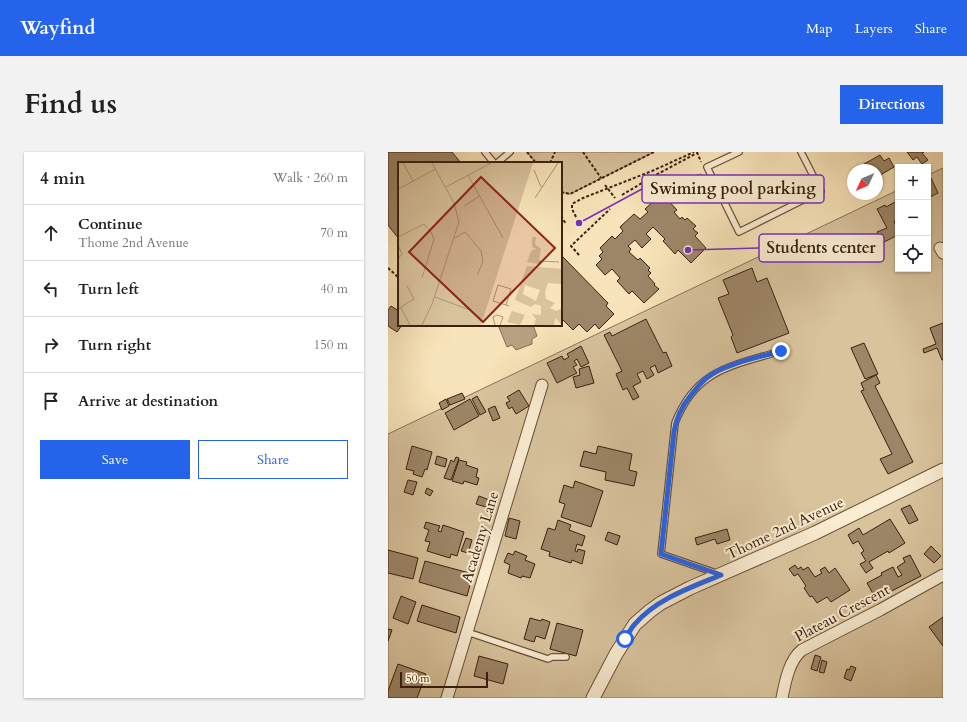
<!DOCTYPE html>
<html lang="en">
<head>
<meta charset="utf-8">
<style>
	body { margin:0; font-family:Cardo,serif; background:#f2f2f2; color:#202124 }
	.controls { position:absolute; right:12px; top:12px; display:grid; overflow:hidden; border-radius:0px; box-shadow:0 1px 3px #0004 }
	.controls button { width:36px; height:36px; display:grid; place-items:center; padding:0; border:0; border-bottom:1px solid #e0e0e0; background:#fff; color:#202124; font:20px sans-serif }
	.compass { position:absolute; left:459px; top:12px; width:36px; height:36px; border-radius:50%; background:#fff; box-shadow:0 1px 3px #0004; rotate:226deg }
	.scale { position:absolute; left:12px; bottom:10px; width:88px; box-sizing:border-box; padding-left:4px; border:2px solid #3a200f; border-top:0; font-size:11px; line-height:14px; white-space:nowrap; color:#3a200f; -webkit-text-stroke:3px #faedd2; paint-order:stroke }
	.stop { position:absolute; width:12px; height:12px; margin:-9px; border:3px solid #2563eb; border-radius:50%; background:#fff }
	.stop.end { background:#2563eb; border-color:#fff; box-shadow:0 1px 4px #0008 }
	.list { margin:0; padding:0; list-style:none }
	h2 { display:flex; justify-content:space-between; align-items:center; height:52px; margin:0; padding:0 16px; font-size:17px }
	h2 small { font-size:13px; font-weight:400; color:#757577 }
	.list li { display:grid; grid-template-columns:26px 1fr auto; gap:12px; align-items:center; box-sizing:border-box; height:56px; padding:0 16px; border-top:1px solid #e0e0e0 }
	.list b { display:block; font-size:15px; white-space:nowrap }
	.list p { margin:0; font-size:13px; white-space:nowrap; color:#757577 }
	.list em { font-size:13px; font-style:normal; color:#757577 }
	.actions { display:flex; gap:8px; padding:12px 16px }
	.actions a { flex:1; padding:9px 0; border:1px solid #2563eb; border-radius:0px; text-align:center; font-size:14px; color:#2563eb }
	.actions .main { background:#2563eb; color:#fff }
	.icon { flex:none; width:22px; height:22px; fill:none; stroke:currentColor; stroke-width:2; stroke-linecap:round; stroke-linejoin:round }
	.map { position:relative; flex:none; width:555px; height:546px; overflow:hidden; border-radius:0px }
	header { display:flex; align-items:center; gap:24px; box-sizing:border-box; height:56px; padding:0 20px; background:#2563eb; color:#fff }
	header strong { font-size:19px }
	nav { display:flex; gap:22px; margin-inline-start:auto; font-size:14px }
	.intro { display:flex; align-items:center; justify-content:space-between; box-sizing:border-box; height:96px; padding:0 24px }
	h1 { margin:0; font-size:28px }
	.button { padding:10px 18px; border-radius:0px; background:#2563eb; color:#fff; font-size:14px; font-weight:700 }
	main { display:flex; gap:24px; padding:0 24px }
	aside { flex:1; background:#fff; border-radius:0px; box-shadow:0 1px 3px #0004 }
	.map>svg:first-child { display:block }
	.green { fill:#d8c39d; stroke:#897256 }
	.water { fill:#b7a180; stroke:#856d53 }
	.building { fill:#9d8668; stroke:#3a200f }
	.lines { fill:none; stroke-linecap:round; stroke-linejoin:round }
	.service-casing { stroke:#6a513a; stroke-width:8 }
	.minor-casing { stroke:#6a513a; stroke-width:13 }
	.tertiary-casing { stroke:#6a513a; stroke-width:15 }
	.path { stroke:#3a200f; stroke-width:2; stroke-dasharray:3 2; stroke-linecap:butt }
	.service { stroke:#faedd2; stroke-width:5.5 }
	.minor { stroke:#faedd2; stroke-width:11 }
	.tertiary { stroke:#faedd2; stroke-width:13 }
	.route { stroke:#2563eb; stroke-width:5 }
	.labels { text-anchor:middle; stroke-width:4; stroke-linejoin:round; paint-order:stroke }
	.street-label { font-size:15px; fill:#3a200f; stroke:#faedd2 }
	.inset-road { fill:none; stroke:#ac9676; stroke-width:1 }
	.view { fill:#8f2418; fill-opacity:0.15; stroke:#8f2418; stroke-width:2 }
	.inset-edge { fill:none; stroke:#3a200f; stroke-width:2 }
	.leader { fill:none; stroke:#7b2cbf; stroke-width:1.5 }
	.callout-dot { fill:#7b2cbf; stroke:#faedd2; stroke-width:1.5 }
	.callout { fill:#faedd2; stroke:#7b2cbf; stroke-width:1.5 }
	.callout-label { font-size:16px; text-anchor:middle; font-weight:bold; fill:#3a200f }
</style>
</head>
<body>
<header>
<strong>Wayfind</strong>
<nav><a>Map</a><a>Layers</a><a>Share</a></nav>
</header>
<div class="intro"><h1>Find us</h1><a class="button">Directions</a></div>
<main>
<aside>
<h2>4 min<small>Walk · 260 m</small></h2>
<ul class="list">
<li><svg class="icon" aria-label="ahead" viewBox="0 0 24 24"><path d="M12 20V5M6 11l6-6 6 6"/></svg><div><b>Continue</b><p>Thome 2nd Avenue</p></div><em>70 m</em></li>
<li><svg class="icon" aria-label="left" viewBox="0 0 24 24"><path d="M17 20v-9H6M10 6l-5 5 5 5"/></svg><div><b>Turn left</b></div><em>40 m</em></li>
<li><svg class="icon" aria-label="right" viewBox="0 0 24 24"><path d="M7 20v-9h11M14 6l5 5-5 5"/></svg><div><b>Turn right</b></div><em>150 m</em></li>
<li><svg class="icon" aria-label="arrive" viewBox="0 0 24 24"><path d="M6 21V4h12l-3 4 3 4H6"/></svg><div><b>Arrive at destination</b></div></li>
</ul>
<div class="actions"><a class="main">Save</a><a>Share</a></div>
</aside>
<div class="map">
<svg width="555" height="546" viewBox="0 0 555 546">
	<rect width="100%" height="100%" fill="#f8e4ba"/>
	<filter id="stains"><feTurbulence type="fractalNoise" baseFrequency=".005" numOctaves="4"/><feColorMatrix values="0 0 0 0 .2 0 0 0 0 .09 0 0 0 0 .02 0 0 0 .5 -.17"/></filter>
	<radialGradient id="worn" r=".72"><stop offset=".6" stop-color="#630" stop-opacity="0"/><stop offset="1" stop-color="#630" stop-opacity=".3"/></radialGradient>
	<path class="green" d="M139 0H266L182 42 173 40V11H148Z
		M555 16V546H0V282L510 38V117H540V23Z"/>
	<path class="water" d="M110 173H145L149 184 144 187V192L128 198 124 193 119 195Z"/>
	<path class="building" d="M0 0H64L73 11H11V87L0 73Z
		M519 0H536L534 1 540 8 534 12 529 5 525 8Z
		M492 3 496 9 501 6 506 15 489 25V18H479L476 12Z
		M543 26 550 41 542 45 540 39V27Z
		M276 44 289 58 286 60 292 67 294 65 297 68 299 66 308 74 305 77 310 81 307 84 318 96 303 111 290 98 287 102 275 89 277 87 265 75 258 82 263 87 254 96 247 88 240 94 243 97 241 100 250 108 252 106 262 116 260 118 263 121 260 124 267 132 266 133 271 137 256 151 244 139 241 142 229 129 232 126 224 117 217 123 208 113 214 107 211 104 215 100 212 96 224 84 227 87 235 79 232 75 246 62 252 67 260 60 257 57 269 46 271 49Z
		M509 49 510 68 506 69 510 79 507 81 508 84 494 91 489 80 499 76 489 57 497 53 498 55Z
		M174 104 220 151 218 154 226 162 211 177 207 172 199 180 191 172 185 178 173 166Z
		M364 116 369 130 379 126 401 181 349 201 343 185 345 183 330 146 341 142 335 128Z
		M3 154 11 159V173H14L9 180 0 174V158Z
		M258 167 275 201 278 200 284 214 270 221 267 213 262 216 266 223 259 227 255 219 249 222 253 230 245 234 251 245 245 248 239 236 235 238 228 222 234 219 216 183 222 180 224 184Z
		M555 171V208H554L549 196 536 201 535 197 548 192 542 176Z
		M476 191 490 222 477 227 463 196Z
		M193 194 201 211 193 215 189 207 186 209 189 213 185 215 189 221 169 231 159 211 174 204 176 208 181 205 179 202Z
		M201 214 206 231 188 236 185 225 192 223 191 217Z
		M488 223 492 231 487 234 525 310 500 322 492 307 504 302 473 239 476 238 473 231Z
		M131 238 141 254 128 262 124 255 121 257 118 251 122 249 119 245Z
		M74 241 77 247 62 253 59 247Z
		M89 244 98 260 92 263 84 247Z
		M58 247 61 254 54 258 51 251Z
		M82 247 91 264 66 278 57 261Z
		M107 254 112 266 105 269 100 257Z
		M24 294 44 300 39 318 37 317 34 325 25 322 26 319 18 317Z
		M210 294 244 302 241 318 249 320 246 334 217 328 218 320 192 314 196 299 208 302Z
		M49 304 59 307 57 315 47 312Z
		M68 305 71 306 63 328 56 326 63 308 66 310Z
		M71 308 79 310 78 313 90 317 88 325 91 326 89 333 76 329 75 332 64 329Z
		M20 328 29 330 25 343 16 340Z
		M187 329 215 339 203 375 173 365 177 352 171 350 176 333 185 336Z
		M39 336 45 339 42 344 37 341Z
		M91 344 104 349 101 356 88 352Z
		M522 353 530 368 521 372 513 357Z
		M121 366 132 369 128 387 117 384Z
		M502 367 517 391 501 401 500 399 481 410 485 416 478 421 472 412 478 409 473 401 476 399 470 389 465 392 460 383 471 376 475 383Z
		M170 368 183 373 181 378 197 384 194 394 189 392 187 399 189 400 190 397 197 399 194 412 184 408 183 411 161 404 162 400 153 397 160 376 167 378Z
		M38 370 52 374 50 379 53 380 55 373 76 380 69 404 63 402 62 406 39 399 42 390 37 389 41 378 36 376Z
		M339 377 342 388 329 392 327 387 309 393 307 386Z
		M220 380 232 384 229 393 217 388Z
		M78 386 84 388 80 401 73 399Z
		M543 394 553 404 546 411 536 402Z
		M0 398 30 406 25 427 0 421Z
		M127 399 139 404 137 408 147 412 142 426 134 424 133 426 120 421 122 413 116 410 120 401 125 403Z
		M522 403 533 424 488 447 479 431 494 423 493 421 505 415 510 425 514 423 509 415 517 410 515 406Z
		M37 409 85 422 79 444 31 430Z
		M407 413 410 417 413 415 415 418 420 415 427 425 434 421 432 418 437 415 441 421 447 416 462 438 443 450 439 445 429 451 424 444 422 445 416 436 418 434 410 422 406 424 401 417Z
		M13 444 28 450 20 472 5 466Z
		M34 453 72 465 68 481 29 469Z
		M555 465V494L541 475Z
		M142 466 153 469 154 467 162 470 157 487 148 484 146 490 136 487Z
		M169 471 195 478 188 504 162 497Z
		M0 477 4 478 0 489Z
		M427 503 433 505 429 519 423 517Z
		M91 504 120 512 115 532 86 524Z
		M434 508 439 510 436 521 431 520Z
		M10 512 38 522 29 546H0V539Z
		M463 514 468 516 463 529 456 526 459 517 461 518Z"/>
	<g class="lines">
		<g class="service-casing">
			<path id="service" d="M97 0 106 11
				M351 0 319 15 351 80 433 39 413 0
				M109 11 122 0
				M331 422 273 402 287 271C308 217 344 214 393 199
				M79 480 160 507 164 505H178"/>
		</g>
		<g class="minor-casing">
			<path id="minor" d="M552 96 555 101
				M59 546 154 233
				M394 546C397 531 401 508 414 498L492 458 555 423"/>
		</g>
		<g class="tertiary-casing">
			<path id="tertiary" d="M205 546 228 502 247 472 262 459 273 451 302 436 427 381 555 318"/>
		</g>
		<path class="path" d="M139 0 148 11
			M195 0 213 26
			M309 0 313 10
			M162 11 167 0
			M217 33 227 46
			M281 37 313 22
			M173 40 182 42 266 0
			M234 43 264 25 309 1
			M173 64 178 72
			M188 65 184 57V52L195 46 264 19 306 0
			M191 103 183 94 222 57
			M0 116 11 126"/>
		<use href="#service" class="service"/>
		<use href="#minor" class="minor"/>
		<use href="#tertiary" class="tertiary"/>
	</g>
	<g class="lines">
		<path class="route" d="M237 487C240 482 243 476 247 472 268 447 304 435 333 423L273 402 286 280C288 266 294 254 303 243 308 237 313 230 320 225 336 212 372 205 393 199"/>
	</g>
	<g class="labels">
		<g class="street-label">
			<text transform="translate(397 376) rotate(-25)" y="5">Thome 2nd Avenue</text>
			<text transform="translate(92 385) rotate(-73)" y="5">Academy Lane</text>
			<text transform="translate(454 461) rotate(-28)" y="5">Plateau Crescent</text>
		</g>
	</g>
	<g transform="translate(10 10)">
		<rect width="164" height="164" fill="#f8e4ba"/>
		<path d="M0 1H135L83 163H0ZM134 75H138L137 82 143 87 140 102 129 100 133 89 138 87 134 85ZM129 104 164 107V122L150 121 147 130 148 137 157 141 152 146 158 149 164 146V163L157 156 156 163H136L138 157 134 152 143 153V144L137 142 133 145 117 138ZM127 123 142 128 138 139 125 132ZM114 149 127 153 122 163 109 160Z" fill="#d8c39d" fill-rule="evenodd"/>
		<path class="inset-road" d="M5 1 15 19M136 8 143 25M70 13 105 76M48 25 93 1M0 27 38 7M137 36 160 1M66 44 82 34M0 75 26 62 33 70 36 77 24 116M57 76 67 70 83 89 85 100 79 113M0 83 4 92 0 97M141 104V99L161 100M37 135 72 148M108 143 113 127 100 123 95 139 108 143 111 144M3 146 12 163M0 147 16 137 9 124M24 163 34 142 61 60 56 41 34 1M97 163 95 155 99 153 105 155 102 163"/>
		<path class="view" d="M83 15 157 86 85 160 11 90Z"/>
		<rect width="164" height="164" class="inset-edge"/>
	</g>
	<path class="leader" d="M191 71L254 37M300 98L371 96"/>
	<g class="callout-dot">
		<circle cx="191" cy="71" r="4"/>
		<circle cx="300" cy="98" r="4"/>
	</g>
	<g class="callout">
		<rect x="254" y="23" width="182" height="28" rx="4"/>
		<rect x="371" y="82" width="125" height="28" rx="4"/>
	</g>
	<g class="callout-label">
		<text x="345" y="42">Swiming pool parking</text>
		<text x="433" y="101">Students center</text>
	</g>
	<rect width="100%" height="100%" filter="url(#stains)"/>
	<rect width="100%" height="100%" fill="url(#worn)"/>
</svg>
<div class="controls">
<button>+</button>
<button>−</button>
<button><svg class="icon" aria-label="locate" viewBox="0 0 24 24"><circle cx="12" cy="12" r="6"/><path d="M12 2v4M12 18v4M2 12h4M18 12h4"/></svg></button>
</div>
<svg class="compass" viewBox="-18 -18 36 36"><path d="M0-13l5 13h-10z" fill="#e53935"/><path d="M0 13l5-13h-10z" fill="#757577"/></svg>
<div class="scale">50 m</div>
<div class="stop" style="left:237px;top:487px"></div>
<div class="stop end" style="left:393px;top:199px"></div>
</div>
</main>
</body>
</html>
